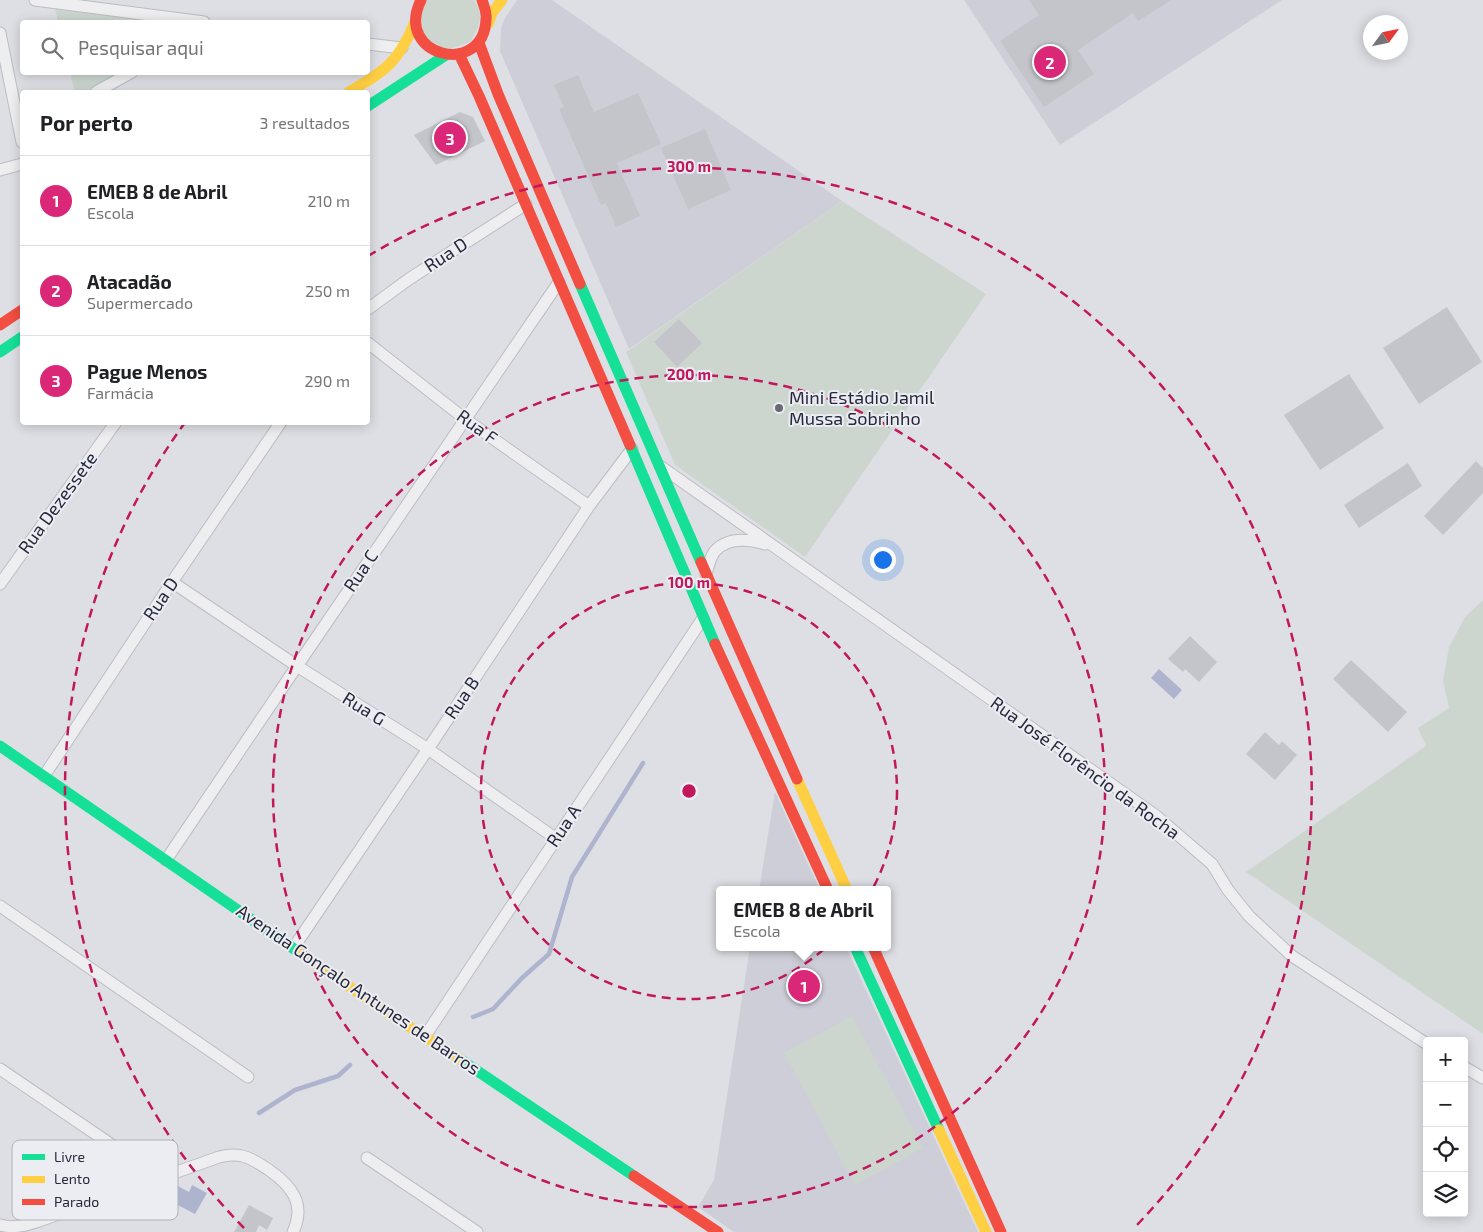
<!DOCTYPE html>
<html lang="pt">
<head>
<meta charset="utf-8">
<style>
	body { margin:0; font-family:"Exo 2",sans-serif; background:#f2f2f2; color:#202124 }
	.controls { position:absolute; right:15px; bottom:15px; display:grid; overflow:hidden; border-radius:5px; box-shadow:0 2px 12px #0003 }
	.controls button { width:45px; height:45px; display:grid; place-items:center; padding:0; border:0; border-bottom:1px solid #e0e0e0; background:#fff; color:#202124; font:25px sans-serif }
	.compass { position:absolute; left:1363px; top:15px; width:45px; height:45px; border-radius:50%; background:#fff; box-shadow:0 2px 12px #0003; rotate:57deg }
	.you { position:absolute; left:882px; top:559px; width:18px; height:18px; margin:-12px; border:4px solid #fff; border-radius:50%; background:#1a73e8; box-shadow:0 0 0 8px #1a73e833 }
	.badge { display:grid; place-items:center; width:32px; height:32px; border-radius:50%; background:#db2777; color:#fff; font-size:16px; font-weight:700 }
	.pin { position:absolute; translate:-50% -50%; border:2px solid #fff; box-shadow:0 1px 5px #0006 }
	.popup { position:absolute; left:716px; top:886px; width:175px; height:65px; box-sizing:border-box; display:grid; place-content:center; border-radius:5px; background:#fff; filter:drop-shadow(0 1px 4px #0005); font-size:16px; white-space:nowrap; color:#757577 }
	.popup b { font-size:19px; color:#202124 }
	.popup::after { content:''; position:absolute; left:50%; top:100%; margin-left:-10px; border:10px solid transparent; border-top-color:#fff }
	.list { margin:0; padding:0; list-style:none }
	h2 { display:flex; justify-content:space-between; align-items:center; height:65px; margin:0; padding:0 20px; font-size:21px }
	h2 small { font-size:16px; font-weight:400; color:#757577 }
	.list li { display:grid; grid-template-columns:32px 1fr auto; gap:15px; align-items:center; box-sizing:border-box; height:90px; padding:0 20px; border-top:1px solid #e0e0e0 }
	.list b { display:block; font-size:19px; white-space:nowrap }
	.list p { margin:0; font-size:16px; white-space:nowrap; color:#757577 }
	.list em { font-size:16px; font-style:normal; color:#757577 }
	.icon { flex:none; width:28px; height:28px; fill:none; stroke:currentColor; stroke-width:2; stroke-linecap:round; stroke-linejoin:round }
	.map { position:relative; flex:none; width:1483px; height:1232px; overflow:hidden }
	.search { position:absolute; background:#fff; box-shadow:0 2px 12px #0003; left:20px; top:20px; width:350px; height:55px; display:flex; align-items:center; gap:12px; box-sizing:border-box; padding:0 18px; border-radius:5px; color:#757577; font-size:19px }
	.panel { position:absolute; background:#fff; box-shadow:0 2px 12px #0003; left:20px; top:90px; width:350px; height:335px; border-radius:5px }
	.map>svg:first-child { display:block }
	.built { fill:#cdced7 }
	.green { fill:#ccd6cf }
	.water { fill:#aeb4ce }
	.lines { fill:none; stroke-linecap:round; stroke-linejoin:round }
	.stream { stroke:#aeb4ce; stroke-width:4.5 }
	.building { fill:#c4c5ca }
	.street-casing { stroke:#bcbdc2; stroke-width:13 }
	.street { stroke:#eeeef0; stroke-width:11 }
	.fast { stroke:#16e098; stroke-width:11 }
	.slow { stroke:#ffcf43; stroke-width:11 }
	.jam { stroke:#f24e42; stroke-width:11 }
	.ring { fill:none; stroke:#c2185b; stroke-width:2.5; stroke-dasharray:9 6 }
	.poi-dot { fill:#676976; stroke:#ebedf3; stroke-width:2 }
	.labels { text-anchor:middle; stroke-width:4; stroke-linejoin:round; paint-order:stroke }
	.street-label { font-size:18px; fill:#27293b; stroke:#ebedf3 }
	.poi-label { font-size:18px; fill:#27293b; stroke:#ebedf3; text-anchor:start }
	.key { fill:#ebedf3; stroke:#b0b2bc; stroke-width:1 }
	.key-label { font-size:14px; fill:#27293b }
	.centre { fill:#c2185b; stroke:#ebedf3; stroke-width:2.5 }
	.ring-label { font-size:15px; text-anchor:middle; font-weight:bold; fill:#c2185b; stroke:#ebedf3; stroke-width:4; stroke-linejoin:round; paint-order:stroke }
</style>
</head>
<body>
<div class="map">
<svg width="1483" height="1232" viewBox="0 0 1483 1232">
	<rect width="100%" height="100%" fill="#dedfe4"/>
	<path class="built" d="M517 0H552L842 201 629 349 500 51 501 29 505 18Z
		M964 0H1282L1060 145Z
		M775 792 820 890H759Z
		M750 947H846L978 1232H734L698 1207 714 1180Z"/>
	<path class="green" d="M424 0H474C485 17 479 27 470 42L447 50 424 37 420 9Z
		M55 9 162 22H58Z
		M70 73H123L87 92H75Z
		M842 201 986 294 805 557 675 465 626 352Z
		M1483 600V1034L1246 872 1426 746 1418 728 1449 708 1443 681 1449 647 1465 617Z
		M852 1016 923 1148 855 1185 784 1053Z"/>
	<path class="water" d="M1159 669 1182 690 1174 699 1151 678Z
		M174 1184 189 1192 192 1185 207 1193 195 1214 166 1199Z"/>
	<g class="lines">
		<path class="stream" d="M473 1017 493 1009 522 978 549 954 572 877 643 763
			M259 1113 295 1090 338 1076 350 1065"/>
	</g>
	<path class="building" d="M1029 0H1171L1138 21 1133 13 1078 50 1094 74 1044 107 1000 41 1039 15Z
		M578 75 594 112 638 93 661 144 617 163 640 216 616 227 606 203 601 205 559 109 564 107 554 85Z
		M460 112 473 117 485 141 436 165 414 135Z
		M705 129 731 190 688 209 661 148Z
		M1447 307 1482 362 1419 404 1383 348Z
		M679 319 702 343 677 367 654 342Z
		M1349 374 1384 428 1320 470 1284 415Z
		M1476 461 1483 468V493L1443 535 1424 516Z
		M1408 463 1422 486 1359 528 1344 505Z
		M1190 636 1217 662 1199 682 1185 669 1183 672 1168 659Z
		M1351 660 1407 712 1388 732 1333 679Z
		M1265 732 1279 745 1282 741 1297 755 1275 780 1246 754Z
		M249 1205 273 1218 267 1230 259 1225 256 1232H234Z"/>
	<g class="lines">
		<g class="street-casing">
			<path id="street" d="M35 0 204 22
				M0 33 22 142
				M368 44 402 48
				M96 92 132 72
				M0 170 22 164
				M368 309 409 279 526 204
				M368 343 465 419 589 506
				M660 466 1155 815 1212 864 1228 890 1249 916 1292 956 1427 1044
				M706 574C708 567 710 557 715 551 728 537 748 539 765 544
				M172 582 297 666 428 749 555 838
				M0 584 116 422
				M44 776 172 582 281 422
				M166 860 297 666 559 282
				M0 906 248 1077
				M294 947 428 749 589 506 632 449
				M425 1036 703 618
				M1464 1067 1483 1078
				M0 1069 159 1177
				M367 1158 477 1232
				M0 1225C14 1229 26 1225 39 1221L219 1157C227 1155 234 1154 242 1156 252 1158 261 1165 269 1170 292 1186 306 1204 293 1232"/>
		</g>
		<use href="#street" class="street"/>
		<path class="fast" d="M368 106 446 55
			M580 284 701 562
			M0 352 22 337
			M630 445 715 644
			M0 746 300 953
			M855 947 939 1130
			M461 1060 634 1176"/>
		<path class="slow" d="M488 24 492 13 502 0
			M349 92C386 70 398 63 415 22
			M797 779 847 890
			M300 953 385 1011 461 1060
			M939 1130 986 1232"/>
		<path class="jam" d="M421 0C393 57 484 78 486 19 487 13 484 6 482 0
			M479 43 498 94 580 284
			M459 54 479 96 630 445
			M0 325 22 310
			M701 562 797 779
			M715 644 828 890
			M873 947 1001 1232
			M634 1176 718 1232"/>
	</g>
	<g class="ring">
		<circle cx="689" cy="791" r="208"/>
		<circle cx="689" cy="791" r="416"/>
		<path d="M244 1228A624 624 0 0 1 184 424M368 256A624 624 0 0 1 1134 1228"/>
	</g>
	<circle class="poi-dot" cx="779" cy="408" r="5"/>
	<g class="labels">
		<g class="street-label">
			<text transform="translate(446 255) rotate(-33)" y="6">Rua D</text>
			<text transform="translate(477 427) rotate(36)" y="6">Rua F</text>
			<text transform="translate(58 503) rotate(-54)" y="6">Rua Dezessete</text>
			<text transform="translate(361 571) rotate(-56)" y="6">Rua C</text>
			<text transform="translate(161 599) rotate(-56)" y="6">Rua D</text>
			<text transform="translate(462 698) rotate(-56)" y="6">Rua B</text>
			<text transform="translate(364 709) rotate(32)" y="6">Rua G</text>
			<text transform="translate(1085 768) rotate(36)" y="6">Rua José Florêncio da Rocha</text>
			<text transform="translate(564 826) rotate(-56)" y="6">Rua A</text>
			<text transform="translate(358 990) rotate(34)" y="6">Avenida Gonçalo Antunes de Barros</text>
		</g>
		<g class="poi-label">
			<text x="789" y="404">Mini Estádio Jamil<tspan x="789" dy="21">Mussa Sobrinho</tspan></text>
		</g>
	</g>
	<rect x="12" y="1140" width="166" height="80" rx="8" class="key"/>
	<rect x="22" y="1154" width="23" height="6" fill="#16e098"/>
	<rect x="22" y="1176" width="23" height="7" fill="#ffcf43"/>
	<rect x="22" y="1199" width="23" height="6" fill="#f24e42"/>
	<g class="key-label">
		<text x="54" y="1162">Livre</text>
		<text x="54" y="1184">Lento</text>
		<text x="54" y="1207">Parado</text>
	</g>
	<circle cx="689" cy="791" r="8" class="centre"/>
	<g class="ring-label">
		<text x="689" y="172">300 m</text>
		<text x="689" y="380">200 m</text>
		<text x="689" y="588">100 m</text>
	</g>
</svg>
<div class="controls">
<button>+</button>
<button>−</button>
<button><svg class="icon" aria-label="locate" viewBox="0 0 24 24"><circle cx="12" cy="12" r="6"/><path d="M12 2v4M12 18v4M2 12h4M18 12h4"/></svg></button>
<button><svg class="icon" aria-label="layers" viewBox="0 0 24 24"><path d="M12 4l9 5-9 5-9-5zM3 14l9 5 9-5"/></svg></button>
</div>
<svg class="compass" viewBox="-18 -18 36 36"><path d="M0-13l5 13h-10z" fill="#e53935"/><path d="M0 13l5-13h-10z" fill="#757577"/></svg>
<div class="you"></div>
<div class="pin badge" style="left:804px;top:986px">1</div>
<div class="popup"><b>EMEB 8 de Abril</b>Escola</div>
<div class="pin badge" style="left:1050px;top:62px">2</div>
<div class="pin badge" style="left:450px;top:138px">3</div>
<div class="search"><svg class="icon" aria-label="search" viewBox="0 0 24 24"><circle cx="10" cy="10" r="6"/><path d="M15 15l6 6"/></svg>Pesquisar aqui</div>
<section class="panel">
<h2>Por perto<small>3 resultados</small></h2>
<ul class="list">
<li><span class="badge">1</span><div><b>EMEB 8 de Abril</b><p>Escola</p></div><em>210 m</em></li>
<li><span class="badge">2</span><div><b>Atacadão</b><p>Supermercado</p></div><em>250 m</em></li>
<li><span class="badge">3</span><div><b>Pague Menos</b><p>Farmácia</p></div><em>290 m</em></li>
</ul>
</section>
</div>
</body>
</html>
